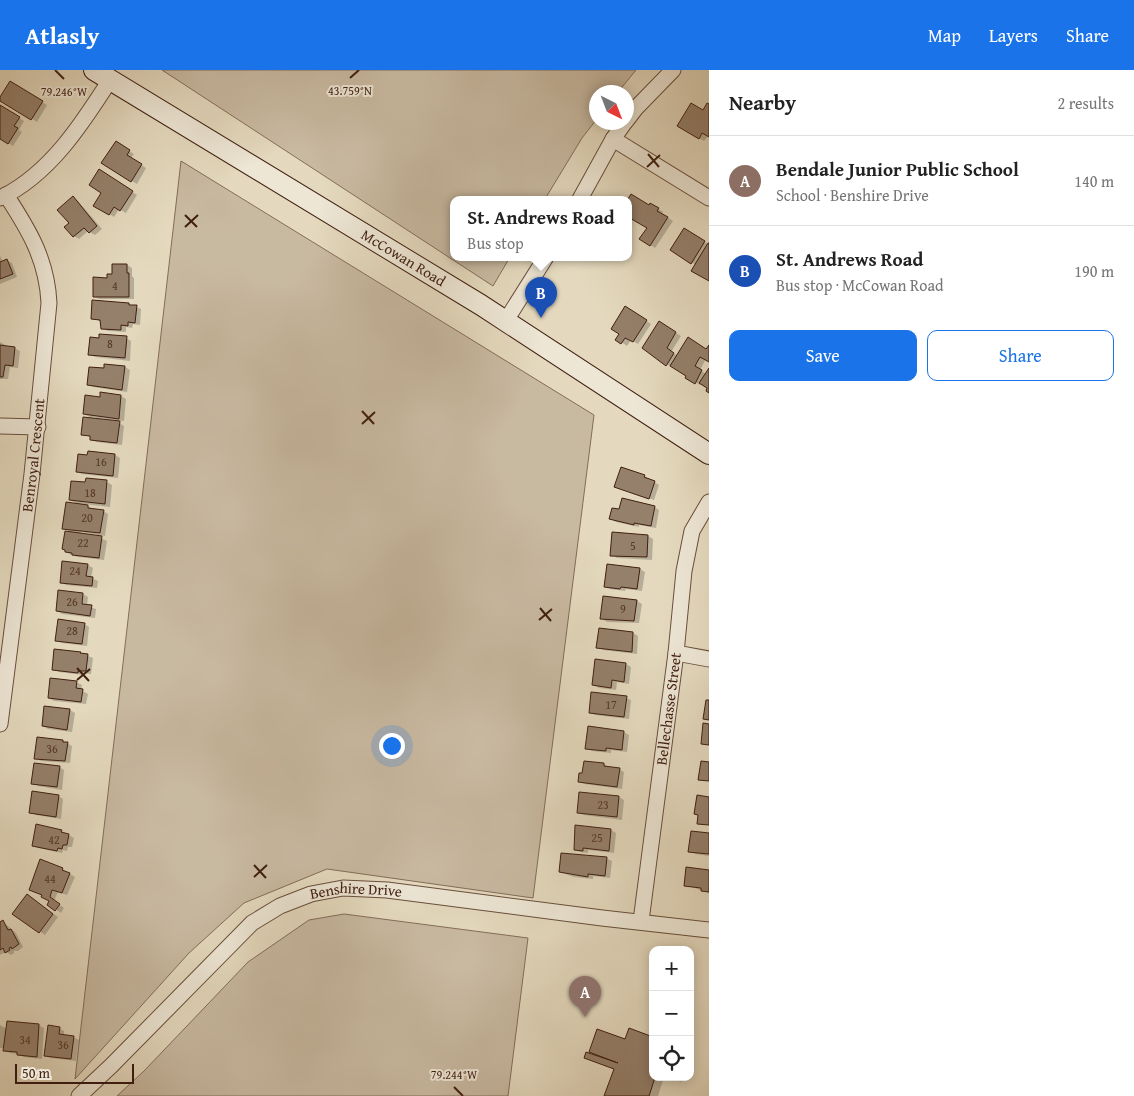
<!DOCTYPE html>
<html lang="en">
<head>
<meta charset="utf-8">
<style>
	body { margin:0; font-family:"Gentium Book Plus",serif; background:#f2f2f2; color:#222 }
	.controls { position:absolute; right:15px; bottom:15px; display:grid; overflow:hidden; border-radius:10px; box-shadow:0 2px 12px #0003 }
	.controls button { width:45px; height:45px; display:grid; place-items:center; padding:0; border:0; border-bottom:1px solid #e0e0e0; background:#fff; color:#222; font:25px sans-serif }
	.compass { position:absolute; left:589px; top:15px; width:45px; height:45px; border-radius:50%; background:#fff; box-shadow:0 2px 12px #0003; rotate:138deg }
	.scale { position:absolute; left:15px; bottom:12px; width:119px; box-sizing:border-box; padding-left:5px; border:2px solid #401f11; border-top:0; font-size:14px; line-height:18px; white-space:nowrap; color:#401f11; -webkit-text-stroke:4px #ede6d5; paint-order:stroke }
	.you { position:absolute; left:391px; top:675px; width:18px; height:18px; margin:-12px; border:4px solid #fff; border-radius:50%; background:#1a73e8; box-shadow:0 0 0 8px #1a73e833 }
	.badge { display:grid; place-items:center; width:32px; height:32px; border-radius:50%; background:#1a73e8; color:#fff; font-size:16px; font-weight:700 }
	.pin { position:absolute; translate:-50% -41px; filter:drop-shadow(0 1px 2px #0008) }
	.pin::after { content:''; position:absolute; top:26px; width:18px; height:15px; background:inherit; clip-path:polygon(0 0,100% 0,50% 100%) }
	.popup { position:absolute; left:450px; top:126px; width:182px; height:65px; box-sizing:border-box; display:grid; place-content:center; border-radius:10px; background:#fff; filter:drop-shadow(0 1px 4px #0005); font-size:16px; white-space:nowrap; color:#767676 }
	.popup b { font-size:19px; color:#222 }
	.popup::after { content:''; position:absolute; left:50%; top:100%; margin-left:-10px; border:10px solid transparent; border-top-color:#fff }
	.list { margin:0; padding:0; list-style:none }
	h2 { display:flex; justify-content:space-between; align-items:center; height:65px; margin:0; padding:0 20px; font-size:21px }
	h2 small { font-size:16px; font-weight:400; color:#767676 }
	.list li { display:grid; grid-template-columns:32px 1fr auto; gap:15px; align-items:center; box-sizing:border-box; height:90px; padding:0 20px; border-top:1px solid #e0e0e0 }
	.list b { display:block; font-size:19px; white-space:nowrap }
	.list p { margin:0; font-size:16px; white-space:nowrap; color:#767676 }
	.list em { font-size:16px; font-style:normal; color:#767676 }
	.actions { display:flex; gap:10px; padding:15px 20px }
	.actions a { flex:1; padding:11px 0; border:1px solid #1a73e8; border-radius:10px; text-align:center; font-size:18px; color:#1a73e8 }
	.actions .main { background:#1a73e8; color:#fff }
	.icon { flex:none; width:28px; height:28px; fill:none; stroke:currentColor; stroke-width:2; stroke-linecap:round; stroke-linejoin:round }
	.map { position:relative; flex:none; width:709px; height:1026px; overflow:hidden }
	header { display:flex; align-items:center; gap:30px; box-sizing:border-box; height:70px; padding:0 25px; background:#1a73e8; color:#fff }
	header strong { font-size:24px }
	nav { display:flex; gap:28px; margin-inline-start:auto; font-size:18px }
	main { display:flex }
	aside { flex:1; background:#fff }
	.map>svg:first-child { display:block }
	.green { fill:#c8b9a1; stroke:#846c59 }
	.shadow { fill:#0003 }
	.building { fill:#95806b; stroke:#401f11 }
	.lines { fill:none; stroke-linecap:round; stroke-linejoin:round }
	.minor-casing { stroke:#694e3c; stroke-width:17 }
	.secondary-casing { stroke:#401f11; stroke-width:22 }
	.minor { stroke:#ede6d5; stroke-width:15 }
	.secondary { stroke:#ede6d5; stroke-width:20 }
	.ticks { fill:none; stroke:#401f11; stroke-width:2 }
	.labels { text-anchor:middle; stroke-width:4; stroke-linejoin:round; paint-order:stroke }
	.number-label { font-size:12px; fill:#553728 }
	.street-label { font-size:15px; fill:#401f11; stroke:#ede6d5 }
	.ticks-label { font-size:12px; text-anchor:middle; fill:#401f11; stroke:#ede6d5; stroke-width:4; stroke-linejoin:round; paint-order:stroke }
</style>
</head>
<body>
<header>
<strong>Atlasly</strong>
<nav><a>Map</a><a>Layers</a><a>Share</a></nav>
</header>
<main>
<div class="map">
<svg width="709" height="1026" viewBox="0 0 709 1026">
	<rect width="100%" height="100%" fill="#e4d9be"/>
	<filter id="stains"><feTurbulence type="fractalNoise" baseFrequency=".004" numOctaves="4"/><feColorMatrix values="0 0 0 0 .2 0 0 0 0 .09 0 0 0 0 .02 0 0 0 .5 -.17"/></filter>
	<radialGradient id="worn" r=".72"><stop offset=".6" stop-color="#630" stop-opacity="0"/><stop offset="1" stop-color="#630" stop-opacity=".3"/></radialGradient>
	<path class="green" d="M162 0H636L618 22H596V50L582 68 545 129H454V187H510L493 216Z
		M181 91 594 345 533 828 327 799 244 833 189 883 75 1009Z
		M344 844 528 868 508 1026H117L144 1001 248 892 309 850Z"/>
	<path class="shadow" d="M10 13 47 35 37 52 0 29Z
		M709 35V65L704 71 679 56 704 42Z
		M0 36 24 51 19 60 22 62 13 76 0 68Z
		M116 73 134 84 131 88 146 98 137 114 103 93Z
		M104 103 137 125 126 143 119 139 114 147 95 135 103 123Z
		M73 128 78 131 102 159 95 165 88 161 79 169 74 166 71 153Z
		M651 134 663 142 662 144 673 151 655 178 641 169 648 158Z
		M685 159 709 175V210L696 195 672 180Z
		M0 186 3 192 6 190 12 193 17 207 0 214Z
		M127 195 132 198V206L134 208V229H99L94 226 108 209Z
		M129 234 141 239 140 255 133 254 132 258 126 257V262L108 261 102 258V252L92 248Z
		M626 238 651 254 638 274 631 270 627 276 617 269 621 263Z
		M660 253 681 266 671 282 678 286 706 280 709 277V291L706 289 700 300 706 304 709 300V318L701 313 700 315 687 307 688 305 658 290Z
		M126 268 131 271 130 291 95 287 90 284Z
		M0 272 5 275V277L14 278 20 281 18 298 10 297 8 309H0Z
		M105 295 125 297 130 300 127 322 93 317 88 315 105 300Z
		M121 326 126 329 124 351 90 347 84 344 101 328Z
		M117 351 124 356 122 375 96 372 91 369V367L82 364Z
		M89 382 115 385 120 388 118 408 82 404 77 401 88 386Z
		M644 406 659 415 654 430 616 417Z
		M107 412 112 415 110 437 83 434 93 439 103 441 108 444 105 466 81 462V465L101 468 107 471 104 490 78 487 71 485 66 482 74 464 64 458 79 435 70 430Z
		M654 437 659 440 656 458 639 455V457L616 452 611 449 620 441Z
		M613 463 648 466 653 469 652 490 617 488 612 485Z
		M88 495 93 498 91 508 98 511 97 518 66 515 61 512Z
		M640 499 645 502 642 521 626 519 625 521 610 519 605 516Z
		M59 522 83 524 88 527 87 536 96 539 95 548 62 544 57 541Z
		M637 531 642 534 639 553 607 552 602 549Z
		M84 554 89 557 87 576 62 573 56 570Z
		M633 563 638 566 637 584 603 580 598 577Z
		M55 580 80 583 93 588 91 604 83 603V605L59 602 53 599Z
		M596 591 626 594 631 597 629 614 617 612 616 620 599 618 593 615Z
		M76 612 82 615 81 620 88 624 86 634 54 631 49 628Z
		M626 628 631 630 629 649 595 645 590 642Z
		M70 640 75 643 72 662 48 659 43 656Z
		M624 662 629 665 627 682 611 680V683L592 681 587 678Z
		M63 671 72 676 70 693 41 691 35 688Z
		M604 694 610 698 619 699 624 702 622 719 584 714 579 711Z
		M59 697 64 700 62 720 38 716 33 713Z
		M58 726 63 729 61 749 36 745 31 742Z
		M619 727 624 730 622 750 584 745 578 742Z
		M611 760 616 763 614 783 588 780V783L580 782 575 779Z
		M61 761 74 768 72 777H68L67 781 63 780 62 783 38 778 33 775Z
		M709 765V786L695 784 690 781Z
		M606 788 612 791 610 808 593 806V809L574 807 560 802Z
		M62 799 75 807 67 825 58 822 54 831 64 838 61 843 49 834 50 831 43 826Z
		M709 801V823L686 815Z
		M28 825 58 847 45 865 14 844Z
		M3 852 16 863 23 877 18 881H14V883L11 885 6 882 0 885V853Z
		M0 955 7 959 38 955 44 958 42 989 24 987 18 984 10 983 4 980 5 978H0Z
		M59 958 64 961V966L73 967 79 970 76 991 50 988 45 985Z
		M625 971 653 1007H664L658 1026H606L615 1000 586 987 599 988 590 981Z
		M668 1007H683L681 1012Z"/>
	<path class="building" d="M10 11 43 31 31 50 0 31V27Z
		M691 33 703 40 707 33 709 34V67L702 63 699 69 677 56Z
		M0 35 20 47 14 56 18 58 8 74 0 69Z
		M116 71 130 80 127 85 142 94 131 112 101 93Z
		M99 99 133 121 120 141 114 137 109 145 93 136 101 123 89 115Z
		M631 124 649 135 650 133 659 138 657 141 668 147 650 176 639 169 647 158 628 147V129Z
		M73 126 97 156 89 163 84 158 73 167 64 157 69 153 57 140Z
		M684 158 705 171 691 194 670 180Z
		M708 173H709V211L691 201Z
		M7 189 13 204 0 209V192Z
		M112 194H127V203H129V227H93V207L107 208V204H112Z
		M92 230 129 233V235H137L135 253 128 252V256L121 255V260L101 259 100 250 91 249Z
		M625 236 647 250 633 272 625 268 621 274 615 270 619 264 611 259Z
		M659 251 676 262 667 278 674 283 666 296 642 278Z
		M99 264 127 266 125 288 88 285 90 267 99 268Z
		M688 267 706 279 709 275V292L700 287 695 296 702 300 695 314 685 308 686 306 670 296Z
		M0 275 15 277 13 296 5 295 3 307H0Z
		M104 294 125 296 122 320 87 315 89 297 104 298Z
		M709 298V323L706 321 707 318 699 313Z
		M100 322 121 325 119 349 83 344 85 325 100 327Z
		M83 347 120 351 117 373 90 370V366L81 365Z
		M88 381 115 384 113 406 76 402 78 384 87 385Z
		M621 397 645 405 644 407 655 411 649 429 614 417Z
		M86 408 107 410 105 434 69 430 71 411 85 412Z
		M622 428 655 436 651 456 634 453V455L609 449 612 438 619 439Z
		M66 432 88 435V438L104 440 100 463 62 459Z
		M65 461 102 466 99 488 72 485V483L65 482V480L62 479Z
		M612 462 648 465 647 487 610 486Z
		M62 491 88 494 86 506 93 507 92 516 60 513Z
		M607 494 640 498 637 519 621 517 620 519 604 517Z
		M58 520 83 523 82 534 92 535 90 546 56 541Z
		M603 526 637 530 634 551 600 549Z
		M58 549 85 553 82 574 55 571Z
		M599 558 633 562 632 582 596 578Z
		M54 579 81 582 80 583 88 584 86 601H78V603L52 600Z
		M595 589 626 593 624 612 612 610 611 618 592 615Z
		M50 608 77 611 76 618 83 619 81 632 48 628Z
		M591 622 627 626 624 647 589 643Z
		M706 630H709V650L703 649Z
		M44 636 70 639 67 660 42 656Z
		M703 653 709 654V675L701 674Z
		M588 656 624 661 622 680 606 678V681L585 679Z
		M37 667 63 670V672H68L65 691 34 689Z
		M584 691 604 693V696L620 698 617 717 578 712 579 703H582Z
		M701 691 709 692V711L698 710Z
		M34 693 60 696 57 717 31 714Z
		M32 721 59 725 56 747 29 743Z
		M579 722 619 726 617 747 577 743Z
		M697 725 709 727V755L697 754 698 745 694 744Z
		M36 754 62 760 61 762 69 764 67 775H63L62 779 58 778 57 781 32 776Z
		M575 755 611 759 609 781 583 778V781L574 780Z
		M691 761 709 763V784L688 782Z
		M561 783 607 787 605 806 588 804V807L559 802Z
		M40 789 63 798 62 800 70 803 62 823 52 820 50 827 60 834 55 841 47 835 49 831 41 827 42 825 29 820Z
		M686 797 709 800V822L701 821V818L684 816Z
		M27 824 53 844 39 863 12 844Z
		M3 850 8 860 11 859 19 874 12 879 11 877 9 878 10 880 5 883 3 878 0 880V852Z
		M7 951 39 954 37 987 17 985V982L3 981Z
		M48 955 60 957 59 964 74 966 71 989 44 986Z
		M629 958 653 967V1007H655L651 1020 649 1026H604L614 999 584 988 586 982 618 993 589 982 597 959 625 969Z"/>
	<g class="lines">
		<g class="minor-casing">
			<g id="minor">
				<path d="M626 51 636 38 673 0"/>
				<path d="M613 69 709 128"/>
				<path d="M0 128C49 105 82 54 110 10"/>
				<path d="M580 129 613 69 625 52"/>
				<path d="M505 252 546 187"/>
				<path d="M0 356 38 357"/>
				<path d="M676 583 709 589"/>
				<path id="s1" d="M0 654 32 404 49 233C47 190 29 160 6 125"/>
				<path id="s2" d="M641 851 676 583 684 501 692 461 709 432"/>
				<path id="s3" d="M79 1026 111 996 252 853 280 836 311 824 343 818 387 820 602 848 709 860"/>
			</g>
		</g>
		<g class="secondary-casing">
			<g id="secondary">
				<path id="s4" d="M94 0 481 235 709 384"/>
			</g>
		</g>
		<use href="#minor" class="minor"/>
		<use href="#secondary" class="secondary"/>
	</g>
	<path class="ticks" d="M55 0 64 9M350 8 359 0M648 84 659 97M647 97 660 85M185 145 197 157M185 157 198 145M362 341 374 354M362 354 375 342M540 538 551 551M539 550 552 539M77 598 89 611M77 610 90 599M254 795 266 808M254 807 267 795M454 1017 463 1026"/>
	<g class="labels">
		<g class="number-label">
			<text x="115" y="220">4</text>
			<text x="110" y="278">8</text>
			<text x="101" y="396">16</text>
			<text x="90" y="427">18</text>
			<text x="87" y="452">20</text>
			<text x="83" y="477">22</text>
			<text x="633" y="480">5</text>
			<text x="75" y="505">24</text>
			<text x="72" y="536">26</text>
			<text x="623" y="543">9</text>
			<text x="72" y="565">28</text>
			<text x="611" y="639">17</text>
			<text x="52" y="683">36</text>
			<text x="603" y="739">23</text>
			<text x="597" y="772">25</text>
			<text x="54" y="774">42</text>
			<text x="50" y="813">44</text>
			<text x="25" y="974">34</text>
			<text x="63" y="979">36</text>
		</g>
		<g class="street-label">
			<text dy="5" stroke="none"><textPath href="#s4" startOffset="362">McCowan Road</textPath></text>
			<text dy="5" stroke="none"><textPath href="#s1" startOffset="271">Benroyal Crescent</textPath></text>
			<text dy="5" stroke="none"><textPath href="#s2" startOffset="214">Bellechasse Street</textPath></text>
			<text dy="5" stroke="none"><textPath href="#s3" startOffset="356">Benshire Drive</textPath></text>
		</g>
	</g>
	<g class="ticks-label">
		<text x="350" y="25">43.759°N</text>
		<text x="64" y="26">79.246°W</text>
		<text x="454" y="1009">79.244°W</text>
	</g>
	<rect width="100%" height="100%" filter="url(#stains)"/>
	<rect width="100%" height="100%" fill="url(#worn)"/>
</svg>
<div class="controls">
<button>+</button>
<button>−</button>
<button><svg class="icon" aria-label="locate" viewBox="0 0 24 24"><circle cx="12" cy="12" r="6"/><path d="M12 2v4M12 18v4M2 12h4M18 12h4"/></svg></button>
</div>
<svg class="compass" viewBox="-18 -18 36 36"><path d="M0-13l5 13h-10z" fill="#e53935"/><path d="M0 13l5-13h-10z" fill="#767676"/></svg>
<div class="scale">50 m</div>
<div class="you"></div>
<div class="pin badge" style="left:585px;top:947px;background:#8d6e63">A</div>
<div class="pin badge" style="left:541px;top:248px;background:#1a4fb4">B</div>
<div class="popup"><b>St. Andrews Road</b>Bus stop</div>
</div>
<aside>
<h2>Nearby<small>2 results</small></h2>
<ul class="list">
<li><span class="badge" style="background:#8d6e63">A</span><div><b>Bendale Junior Public School</b><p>School · Benshire Drive</p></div><em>140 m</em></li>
<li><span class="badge" style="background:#1a4fb4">B</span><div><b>St. Andrews Road</b><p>Bus stop · McCowan Road</p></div><em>190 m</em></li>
</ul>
<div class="actions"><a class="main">Save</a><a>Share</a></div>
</aside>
</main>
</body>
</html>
